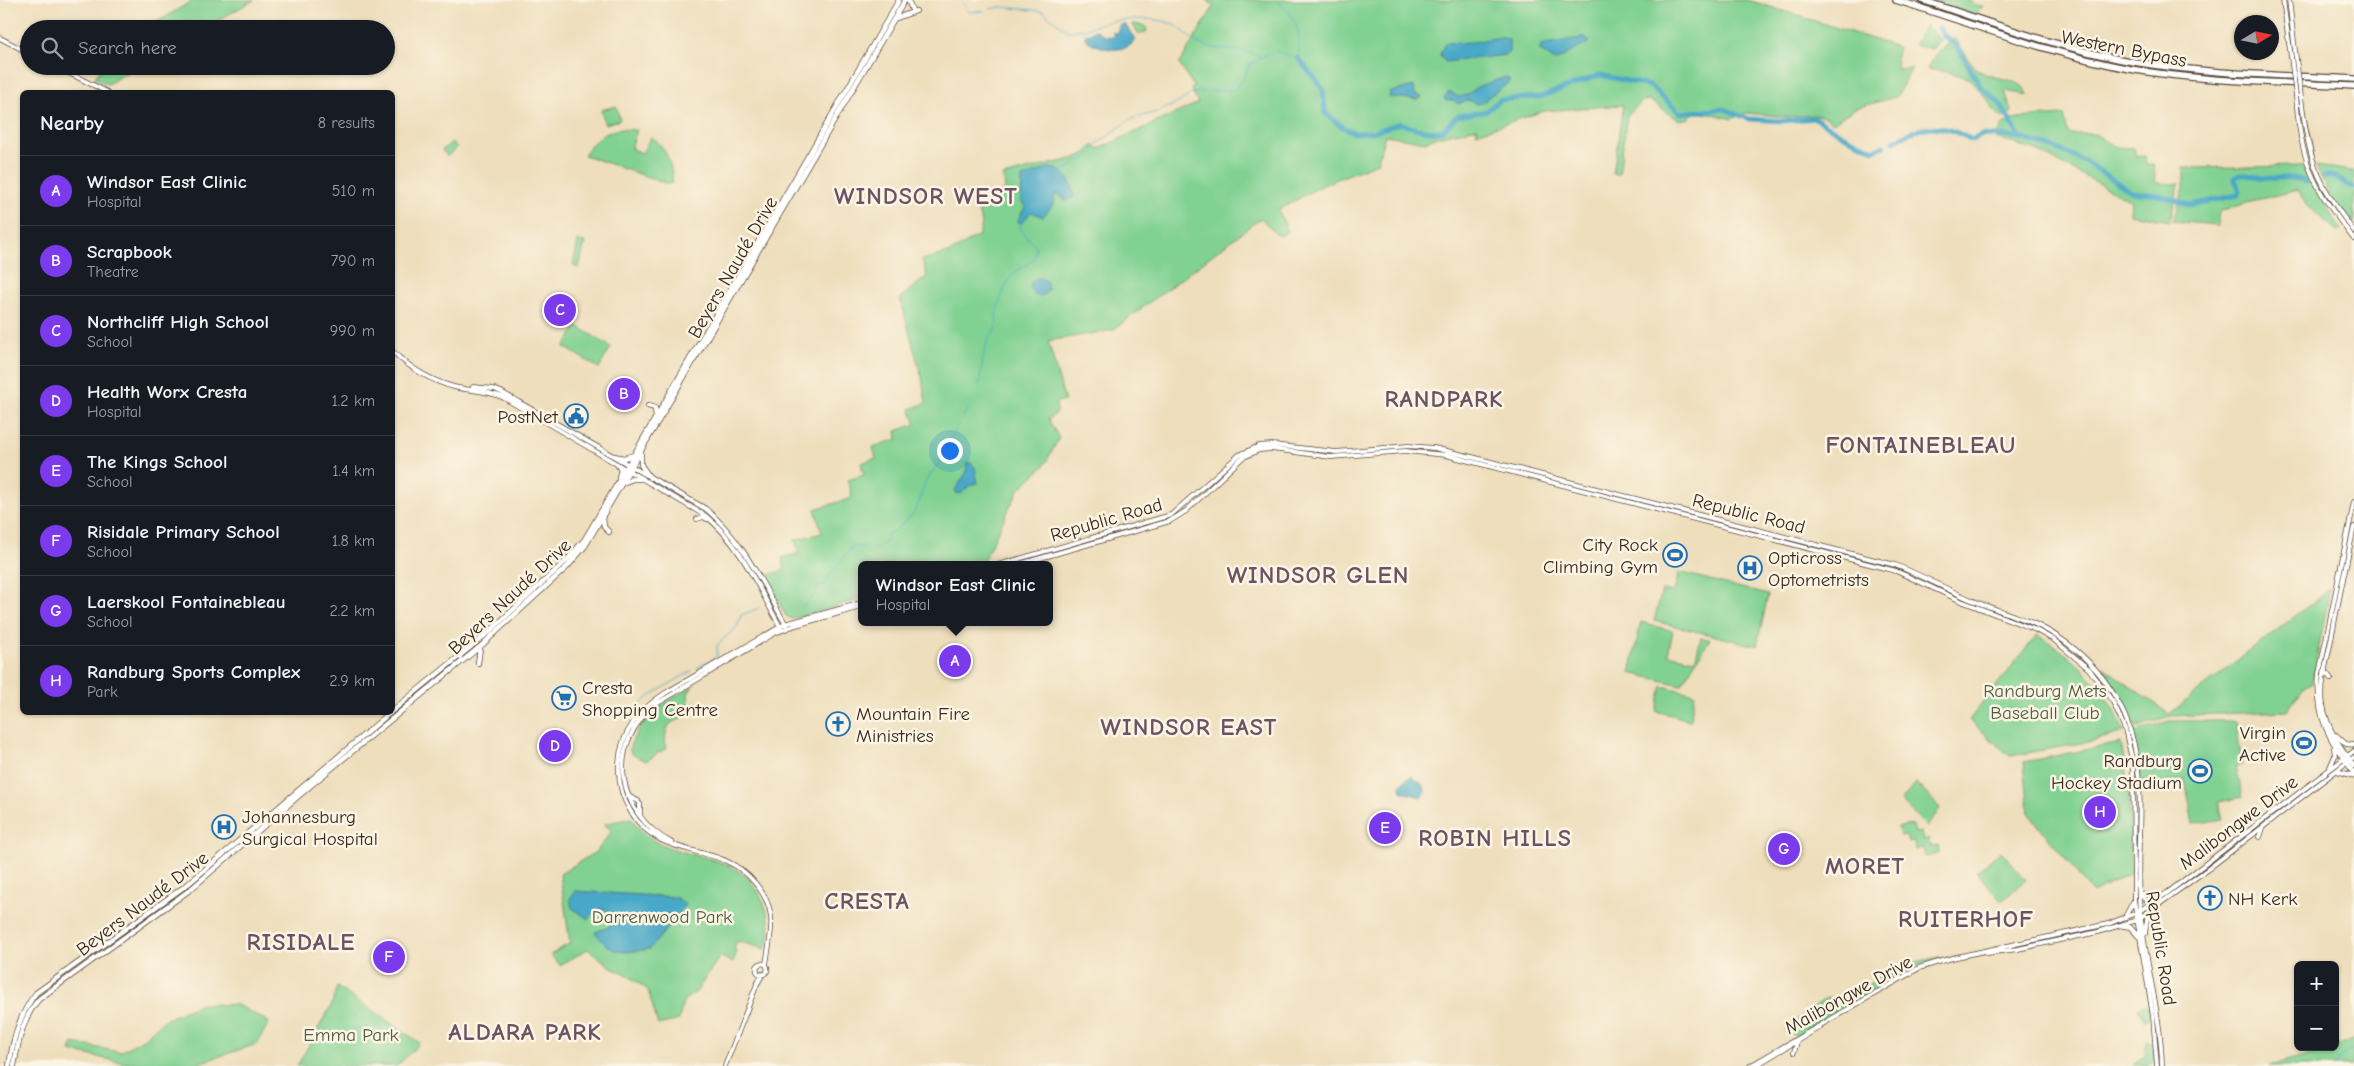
<!DOCTYPE html>
<html lang="en">
<head>
<meta charset="utf-8">
<style>
	body { margin:0; font-family:"Comic Neue",sans-serif; background:#242831; color:#f1f3f6 }
	.controls { position:absolute; right:15px; bottom:15px; display:grid; overflow:hidden; border-radius:8px; box-shadow:0 1px 4px #0004 }
	.controls button { width:45px; height:45px; display:grid; place-items:center; padding:0; border:0; border-bottom:1px solid #363941; background:#171b24; color:#f1f3f6; font:25px sans-serif }
	.compass { position:absolute; left:2234px; top:15px; width:45px; height:45px; border-radius:50%; background:#171b24; box-shadow:0 1px 4px #0004; rotate:80deg }
	.you { position:absolute; left:949px; top:450px; width:18px; height:18px; margin:-12px; border:4px solid #fff; border-radius:50%; background:#1a73e8; box-shadow:0 0 0 8px #1a73e833 }
	.badge { display:grid; place-items:center; width:32px; height:32px; border-radius:50%; background:#7c3aed; color:#fff; font-size:16px; font-weight:700 }
	.pin { position:absolute; translate:-50% -50%; border:2px solid #fff; box-shadow:0 1px 5px #0006 }
	.popup { position:absolute; left:858px; top:561px; width:195px; height:65px; box-sizing:border-box; display:grid; place-content:center; border-radius:8px; background:#171b24; filter:drop-shadow(0 1px 4px #0005); font-size:16px; white-space:nowrap; color:#9ea1a6 }
	.popup b { font-size:19px; color:#f1f3f6 }
	.popup::after { content:''; position:absolute; left:50%; top:100%; margin-left:-10px; border:10px solid transparent; border-top-color:#171b24 }
	.list { margin:0; padding:0; list-style:none }
	h2 { display:flex; justify-content:space-between; align-items:center; height:65px; margin:0; padding:0 20px; font-size:21px }
	h2 small { font-size:16px; font-weight:400; color:#9ea1a6 }
	.list li { display:grid; grid-template-columns:32px 1fr auto; gap:15px; align-items:center; box-sizing:border-box; height:70px; padding:0 20px; border-top:1px solid #363941 }
	.list b { display:block; font-size:19px; white-space:nowrap }
	.list p { margin:0; font-size:16px; white-space:nowrap; color:#9ea1a6 }
	.list em { font-size:16px; font-style:normal; color:#9ea1a6 }
	.icon { flex:none; width:28px; height:28px; fill:none; stroke:currentColor; stroke-width:2; stroke-linecap:round; stroke-linejoin:round }
	.map { position:relative; flex:none; width:2354px; height:1066px; overflow:hidden }
	.search { position:absolute; background:#171b24; box-shadow:0 1px 4px #0004; left:20px; top:20px; width:375px; height:55px; display:flex; align-items:center; gap:12px; box-sizing:border-box; padding:0 18px; border-radius:28px; color:#9ea1a6; font-size:19px }
	.panel { position:absolute; background:#171b24; box-shadow:0 1px 4px #0004; left:20px; top:90px; width:375px; height:625px; border-radius:8px }
	.map>svg:first-child { display:block }
	.green { fill:#81d192; stroke:#5e7e58 }
	.water { fill:#47a8c7; stroke:#416972 }
	.lines { fill:none; stroke-linecap:round; stroke-linejoin:round }
	.stream { stroke:#47a8c7; stroke-width:1 }
	.river { stroke:#47a8c7; stroke-width:5 }
	.secondary-casing { stroke:#564536; stroke-width:5.5 }
	.primary-casing { stroke:#564536; stroke-width:6 }
	.highway-casing { stroke:#564536; stroke-width:8 }
	.secondary { stroke:#fff; stroke-width:4 }
	.primary { stroke:#fff; stroke-width:4.5 }
	.highway { stroke:#fff; stroke-width:5.5 }
	.secondary-bridge-casing { stroke:#564536; stroke-width:5.5; stroke-linecap:butt }
	.secondary-bridge { stroke:#fff; stroke-width:4 }
	.labels { text-anchor:middle; stroke-width:5; stroke-linejoin:round; paint-order:stroke }
	.street-label { font-size:19px; fill:#3b2a1e; stroke:#fcf5e5 }
	.poi-label { font-size:19px; fill:#3b2a1e; stroke:#fcf5e5; text-anchor:start }
	.park-label { font-size:19px; fill:#505c41; stroke:#fcf5e5 }
	.district-label { font-size:24px; font-weight:bold; letter-spacing:1px; fill:#6c5363; stroke:#fcf5e5 }
</style>
</head>
<body>
<div class="map">
<svg width="2354" height="1066" viewBox="0 0 2354 1066">
	<rect width="100%" height="100%" fill="#fcf5e5"/>
	<filter id="ink" filterUnits="userSpaceOnUse"><feTurbulence type="fractalNoise" baseFrequency=".02" numOctaves="2"/><feDisplacementMap in="SourceGraphic" scale="10" xChannelSelector="R" yChannelSelector="G"/><feConvolveMatrix kernelMatrix="1 2 1 2 8 2 1 2 1" color-interpolation-filters="sRGB"/></filter>
	<filter id="wash" filterUnits="userSpaceOnUse"><feTurbulence type="fractalNoise" baseFrequency=".0096" numOctaves="4" result="noise"/><feDisplacementMap in="SourceGraphic" scale="20" xChannelSelector="R" yChannelSelector="G"/><feGaussianBlur stdDeviation="1.12" result="paint"/><feColorMatrix in="noise" values="0 0 0 0 0 0 0 0 0 0 0 0 0 0 0 0 0 1.4 0 .05"/><feComposite in="paint" operator="in"/></filter>
	<g filter="url(#wash)">
		<rect width="100%" height="100%" fill="#eedebc"/>
		<path class="green" d="M194 0H254L203 29H145Z
			M1207 0H1748L1898 47 1896 58 1898 69 1912 68 1896 97 1855 108 1833 123 1827 118 1816 115 1786 117 1746 113 1732 119 1713 114 1694 113 1689 118 1679 120 1649 100 1643 101 1635 108 1627 116 1619 174H1613L1623 105 1544 111 1476 133 1478 128 1432 138 1426 142 1385 135 1377 163 1325 184 1278 210 1288 231 1281 236 1277 235 1261 218 1113 330 1048 341 1065 401 1056 402 1057 413 1048 419 1059 438 1044 466 1019 489 981 565H861V599L792 619 786 616 765 576 785 570 782 558 799 553 795 540 822 533 815 509 849 499 852 496 848 480 864 475 861 463 876 458 873 447 897 439 896 431 916 424 910 409 926 403 922 378 900 298 927 276 922 260 951 252 979 235 982 224 978 211 990 207 1005 188 1003 176 1075 158 1086 153 1093 145 1098 149 1103 147 1198 103 1191 89 1194 87 1179 64 1214 6Z
			M1931 0H1968L1976 5 1983 6 1975 15Z
			M1132 24 1144 25 1147 29 1146 33 1139 34Z
			M1926 25 1941 40 1932 49 1914 45Z
			M1955 38C1962 47 1971 66 1981 72 1995 80 2023 77 2028 95L2005 91 2012 112 2003 118 1991 108 1992 105 1970 79 1949 72 1927 69 1932 59Z
			M104 66H138L108 84 94 78Z
			M616 106 620 120 605 124 601 110Z
			M2064 115 2068 134H2095L2115 147 2134 148 2136 157 2145 156 2146 164H2153L2156 183 2179 184 2170 221 2130 214 2131 201 2037 151 1996 138 2003 124 2018 118Z
			M619 129 637 130 631 148 642 153 651 137C665 144 674 168 672 183L668 184 584 155C593 140 602 133 619 129Z
			M452 142 457 148 447 156 442 150Z
			M2301 166 2341 229 2337 231 2306 205 2298 190 2243 203 2219 212 2217 225 2173 221 2184 188V168Z
			M2316 166 2354 171V223C2335 213 2325 185 2316 166Z
			M578 241 585 242 579 268 573 266Z
			M577 326 611 347 599 368 564 347Z
			M1679 572 1768 595 1757 646 1654 621 1662 590 1674 592Z
			M2330 589 2312 683 2305 686 2287 711 2171 716 2133 728 2118 694 2103 667 2169 714Z
			M1641 622 1673 631 1668 654 1695 660 1701 638 1710 639 1681 685 1630 673Z
			M2037 635C2077 657 2107 690 2124 732L2093 741 2010 756 1969 720Z
			M693 686 688 694 689 704 679 720C664 723 665 736 666 748L646 761 632 754 629 749C641 716 664 702 693 686Z
			M1662 686 1695 694 1690 720 1656 711Z
			M2169 721H2236L2242 765 2236 767 2243 797 2219 802 2223 819 2193 824 2185 779 2141 787 2133 732Z
			M2121 743 2129 790 2131 873 2093 893 2029 814 2024 762Z
			M1916 783 1940 808 1927 827 1901 801Z
			M631 818C637 825 642 833 650 838 692 865 748 848 767 912 771 925 771 938 765 949L737 941 734 949 737 951 733 963 720 956 697 991 683 1001 679 1020 658 1025 648 990 623 972 615 970 588 949 560 965 550 955 570 943 560 874 597 851 612 831 604 824Z
			M1913 825 1915 833 1921 832 1923 840 1929 839 1930 847 1938 846 1939 854 1925 857 1923 848 1915 850 1914 842 1908 843 1906 835 1900 836 1898 827Z
			M2001 851 2025 880 2002 901 1976 872Z
			M1939 957 1942 958 1915 967 1901 974 1795 1036 1785 1029 1826 998H1842L1907 964Z
			M337 987 420 1043 397 1066H297L332 1004Z
			M201 1004 237 1005 269 1022 257 1044 193 1065 124 1063 70 1051 73 1043 120 1052 145 1038 164 1020Z
			M2145 1005 2149 1007 2150 1016 2145 1021 2138 1008Z
			M2354 1038 2353 1066H2269L2335 1047Z
			M2146 1041 2153 1044 2154 1061 2149 1065H2133L2146 1054Z"/>
		<path class="water" d="M1125 24 1135 39C1129 56 1093 49 1084 37L1087 34 1097 30 1104 36 1113 37 1115 35 1111 32 1117 33 1119 25Z
			M1500 37 1509 40V52L1506 55 1446 62 1441 58 1440 54 1445 43 1473 42Z
			M1580 38H1585L1590 42 1555 61 1540 51 1541 45 1545 44Z
			M1505 77 1509 79V83L1488 97 1484 102 1476 104 1469 100 1458 104 1453 100 1446 101 1444 98 1449 92 1459 97 1467 95 1477 87Z
			M1414 86 1415 95 1422 97 1418 100 1389 97 1391 92Z
			M1048 168C1065 168 1072 182 1074 197L1065 201 1059 194 1055 195 1054 203 1043 217 1031 212 1022 223 1017 222 1025 207 1021 201 1022 178Z
			M1030 287a9 9 0 1 1 18 0a9 9 0 1 1-18 0Z
			M970 462 975 467 978 483 969 486 962 493 957 494 955 490 966 473 967 463Z
			M1411 776 1422 784 1426 792 1421 797 1402 792 1400 785Z
			M575 891 676 897 686 905 650 949C623 953 612 956 595 932L609 927 611 918 606 909 597 910 588 919 572 908 570 899Z"/>
		<g class="lines">
			<path class="stream" d="M962 2 969 12 984 11
				M990 9 1001 7 1042 11 1068 31C1080 31 1091 27 1103 23 1117 19 1156 17 1170 23 1178 26 1185 33 1192 39
				M1193 40C1214 55 1239 45 1261 57L1275 51 1298 58C1303 33 1295 15 1276 0
				M1062 173 1076 162 1088 157 1098 143 1131 119 1157 112 1180 102 1192 93 1236 89 1246 74 1248 66 1262 57
				M979 385 984 352 989 338 997 328 996 314 1005 287 1013 274 1034 259 1036 248 1034 244C1028 237 1019 234 1021 222
				M802 608 815 595 818 587 825 585 829 576 853 546 878 549 885 543 888 533 895 531 912 515 919 503 925 482 939 463 948 442 968 409
				M697 668 717 656V645L737 627 741 615 759 608
				M636 710C643 697 679 679 692 671
				M2335 1066 2345 1053 2354 1048"/>
			<path class="river" d="M1939 28 1943 35 1957 46 1981 87 2000 104 2021 139
				M1298 58 1323 89 1325 113 1341 126 1355 133 1373 132 1400 123 1417 129 1436 132 1443 130 1457 116 1487 111 1499 100 1540 97 1600 75 1650 86 1680 113 1724 109 1749 119 1783 121 1815 118 1844 136 1874 150 1884 146
				M1894 141C1926 123 1940 123 1972 140L1982 135 2016 137 2055 148 2086 162 2132 192 2158 195 2190 205 2238 195 2240 190 2234 178C2243 171 2254 177 2264 178 2280 179 2293 175 2307 182
				M2324 176H2332L2354 188"/>
		</g>
	</g>
	<g filter="url(#ink)">
		<g class="lines">
			<g class="secondary-casing">
				<path id="secondary" d="M2283 0 2291 57
					M2289 0 2296 59
					M0 38 29 53
					M55 66 107 92
					M2296 96C2298 118 2300 140 2307 161 2316 191 2336 215 2354 239
					M2301 97C2309 159 2315 181 2354 231
					M392 351C409 367 431 381 454 387 471 391 487 390 504 398L706 516C741 544 760 591 782 630
					M473 387 494 389 501 392 706 509C744 541 763 586 788 628
					M2354 502 2319 674C2315 717 2329 740 2354 773
					M697 519 703 517 707 519
					M2354 527C2346 565 2338 602 2331 640 2327 661 2320 683 2323 705 2327 728 2340 747 2354 766
					M998 565 1171 515 1239 455 1259 446 1272 445 1336 452 1408 446 1434 448 1468 456 1895 565C1922 575 1947 590 1974 601 1995 610 2020 616 2041 627 2091 653 2127 699 2136 755 2144 802 2136 851 2139 898 2142 954 2161 1009 2162 1066
					M1016 565 1170 521 1186 511 1242 458 1259 450 1272 449 1331 457 1405 451 1446 455 1896 571 1961 601 2036 630 2054 640 2089 669 2113 702 2125 729 2133 763 2134 900 2153 1016 2157 1066
					M2326 672 2331 679
					M2336 735 2346 744 2354 745
					M2330 767 2335 756 2334 748
					M2337 771 2354 776
					M628 796 638 801
					M640 816V804
					M2260 837 2263 828
					M672 843C616 814 604 743 658 703L775 633 796 625 861 607
					M2140 891 2144 899 2152 902
					M2126 915 2133 902
					M2123 926 2130 927 2139 937
					M2145 934 2147 919 2152 912
					M1987 953 2018 949 2098 932 2137 920 2208 869 2354 757
					M756.5 969a5.5 5.5 0 1 1 11 0a5.5 5.5 0 1 1-11 0Z
					M766 965C770 933 780 912 755 883 720 839 663 864 631 812 622 798 618 781 619 764 620 732 641 708 667 692L785 624 861 603
					M1794 1052 1797 1042
					M725 1066 757 984 763 974
					M1750 1066 1919 968 1952 958 2108 924 2136 913 2167 893 2354 751
					M1755 1066 1820 1027"/>
			</g>
			<g class="primary-casing">
				<path id="primary" d="M908 0 912 10
					M894 19 916 11
					M648 406 655 408 656 417
					M641 453V465L650 478
					M614 456 624 458 634 455
					M617 464 621 470 619 477
					M625 482 633 479H643
					M603 518 604 527 609 532
					M460 657 462 643
					M478 663 480 648
					M392 711 489 632 567 560 585 539 899 0
					M9 1066C13 1039 19 1015 36 993L188 884 391 712
					M14 1066C18 1042 23 1017 39 999L191 889 310 786 482 645 568 566 585 546 905 0"/>
			</g>
			<g class="highway-casing">
				<path id="highway" d="M1896 0C1973 24 2050 54 2130 69 2204 82 2279 82 2354 86
					M1922 0C1991 23 2062 49 2134 62 2207 74 2281 75 2354 79"/>
			</g>
			<use href="#secondary" class="secondary"/>
			<use href="#primary" class="primary"/>
			<use href="#highway" class="highway"/>
			<g class="secondary-bridge-casing">
				<path id="secondary-bridge" d="M2291 57 2296 96
					M2296 59 2301 97"/>
			</g>
			<use href="#secondary-bridge" class="secondary-bridge"/>
		</g>
	</g>
	<defs>
		<g id="civic-ring" transform="scale(1.25)"><circle r="9.5" fill="#fcf5e5" stroke="#1f6fb2" stroke-width="1.5"/><path d="M-.6-6.5H3V-4.5H.6V-3L4-1V1h2V6H-6V1h2V-1L-.6-3ZM-1.2 2.5V6h2.4V2.5Z" fill="#1f6fb2"/></g>
		<g id="stadium-ring" transform="scale(1.25)"><circle r="9.5" fill="#fcf5e5" stroke="#1f6fb2" stroke-width="1.5"/><path d="M0-5a6.5 5 0 1 0 0 10a6.5 5 0 1 0 0-10ZM-3.5-1.8h7v3.6h-7Z" fill="#1f6fb2"/></g>
		<g id="hospital-ring" transform="scale(1.25)"><circle r="9.5" fill="#fcf5e5" stroke="#1f6fb2" stroke-width="1.5"/><path d="M-5-5h3v3.5h4V-5h3V5h-3V1.5h-4V5h-3Z" fill="#1f6fb2"/></g>
		<g id="supermarket-ring" transform="scale(1.25)"><circle r="9.5" fill="#fcf5e5" stroke="#1f6fb2" stroke-width="1.5"/><path d="M-6-5.5h2.5l.6 2H6L4.5 2H-2.5L-4.4-4H-6ZM-1.5 3.2a1.3 1.3 0 1 0 .1 0ZM3 3.2a1.3 1.3 0 1 0 .1 0Z" fill="#1f6fb2"/></g>
		<g id="church-ring" transform="scale(1.25)"><circle r="9.5" fill="#fcf5e5" stroke="#1f6fb2" stroke-width="1.5"/><path d="M-1.2-6h2.4v3.5h3.3v2.4h-3.3V6h-2.4V-.1h-3.3v-2.4h3.3Z" fill="#1f6fb2"/></g>
	</defs>
	<g fill-rule="evenodd">
		<use href="#civic-ring" x="576" y="416"/>
		<use href="#stadium-ring" x="1675" y="555"/>
		<use href="#hospital-ring" x="1750" y="568"/>
		<use href="#supermarket-ring" x="564" y="698"/>
		<use href="#church-ring" x="838" y="724"/>
		<use href="#stadium-ring" x="2304" y="743"/>
		<use href="#stadium-ring" x="2200" y="771"/>
		<use href="#hospital-ring" x="224" y="827"/>
		<use href="#church-ring" x="2210" y="898"/>
	</g>
	<g class="labels">
		<g class="street-label">
			<text transform="translate(2124 48) rotate(11)" y="7">Western Bypass</text>
			<text transform="translate(732 267) rotate(-60)" y="7">Beyers Naudé Drive</text>
			<text transform="translate(1749 513) rotate(14)" y="7">Republic Road</text>
			<text transform="translate(1106 519) rotate(-16)" y="7">Republic Road</text>
			<text transform="translate(509 596) rotate(-43)" y="7">Beyers Naudé Drive</text>
			<text transform="translate(2238 822) rotate(-37)" y="7">Malibongwe Drive</text>
			<text transform="translate(142 903) rotate(-37)" y="7">Beyers Naudé Drive</text>
			<text transform="translate(2162 948) rotate(81)" y="7">Republic Road</text>
			<text transform="translate(1848 994) rotate(-29)" y="7">Malibongwe Drive</text>
		</g>
		<g class="poi-label">
			<text x="558" y="423" text-anchor="end">PostNet</text>
			<text x="1658" y="551" text-anchor="end">City Rock<tspan x="1658" dy="22">Climbing Gym</tspan></text>
			<text x="1768" y="564">Opticross<tspan x="1768" dy="22">Optometrists</tspan></text>
			<text x="582" y="694">Cresta<tspan x="582" dy="22">Shopping Centre</tspan></text>
			<text x="856" y="720">Mountain Fire<tspan x="856" dy="22">Ministries</tspan></text>
			<text x="2286" y="739" text-anchor="end">Virgin<tspan x="2286" dy="22">Active</tspan></text>
			<text x="2182" y="767" text-anchor="end">Randburg<tspan x="2182" dy="22">Hockey Stadium</tspan></text>
			<text x="242" y="823">Johannesburg<tspan x="242" dy="22">Surgical Hospital</tspan></text>
			<text x="2228" y="905">NH Kerk</text>
		</g>
		<g class="park-label">
			<text x="2045" y="697">Randburg Mets<tspan x="2045" dy="22">Baseball Club</tspan></text>
			<text x="662" y="923">Darrenwood Park</text>
			<text x="351" y="1041">Emma Park</text>
		</g>
		<g class="district-label">
			<text x="926" y="204">WINDSOR WEST</text>
			<text x="1444" y="407">RANDPARK</text>
			<text x="1921" y="453">FONTAINEBLEAU</text>
			<text x="1318" y="583">WINDSOR GLEN</text>
			<text x="1189" y="735">WINDSOR EAST</text>
			<text x="1495" y="846">ROBIN HILLS</text>
			<text x="1865" y="874">MORET</text>
			<text x="867" y="909">CRESTA</text>
			<text x="1966" y="927">RUITERHOF</text>
			<text x="301" y="950">RISIDALE</text>
			<text x="525" y="1040">ALDARA PARK</text>
		</g>
	</g>
</svg>
<div class="controls">
<button>+</button>
<button>−</button>
</div>
<svg class="compass" viewBox="-18 -18 36 36"><path d="M0-13l5 13h-10z" fill="#e53935"/><path d="M0 13l5-13h-10z" fill="#9ea1a6"/></svg>
<div class="you"></div>
<div class="pin badge" style="left:955px;top:661px">A</div>
<div class="popup"><b>Windsor East Clinic</b>Hospital</div>
<div class="pin badge" style="left:624px;top:394px">B</div>
<div class="pin badge" style="left:560px;top:310px">C</div>
<div class="pin badge" style="left:555px;top:746px">D</div>
<div class="pin badge" style="left:1385px;top:828px">E</div>
<div class="pin badge" style="left:389px;top:957px">F</div>
<div class="pin badge" style="left:1784px;top:849px">G</div>
<div class="pin badge" style="left:2100px;top:812px">H</div>
<div class="search"><svg class="icon" aria-label="search" viewBox="0 0 24 24"><circle cx="10" cy="10" r="6"/><path d="M15 15l6 6"/></svg>Search here</div>
<section class="panel">
<h2>Nearby<small>8 results</small></h2>
<ul class="list">
<li><span class="badge">A</span><div><b>Windsor East Clinic</b><p>Hospital</p></div><em>510 m</em></li>
<li><span class="badge">B</span><div><b>Scrapbook</b><p>Theatre</p></div><em>790 m</em></li>
<li><span class="badge">C</span><div><b>Northcliff High School</b><p>School</p></div><em>990 m</em></li>
<li><span class="badge">D</span><div><b>Health Worx Cresta</b><p>Hospital</p></div><em>1.2 km</em></li>
<li><span class="badge">E</span><div><b>The Kings School</b><p>School</p></div><em>1.4 km</em></li>
<li><span class="badge">F</span><div><b>Risidale Primary School</b><p>School</p></div><em>1.8 km</em></li>
<li><span class="badge">G</span><div><b>Laerskool Fontainebleau</b><p>School</p></div><em>2.2 km</em></li>
<li><span class="badge">H</span><div><b>Randburg Sports Complex</b><p>Park</p></div><em>2.9 km</em></li>
</ul>
</section>
</div>
</body>
</html>
